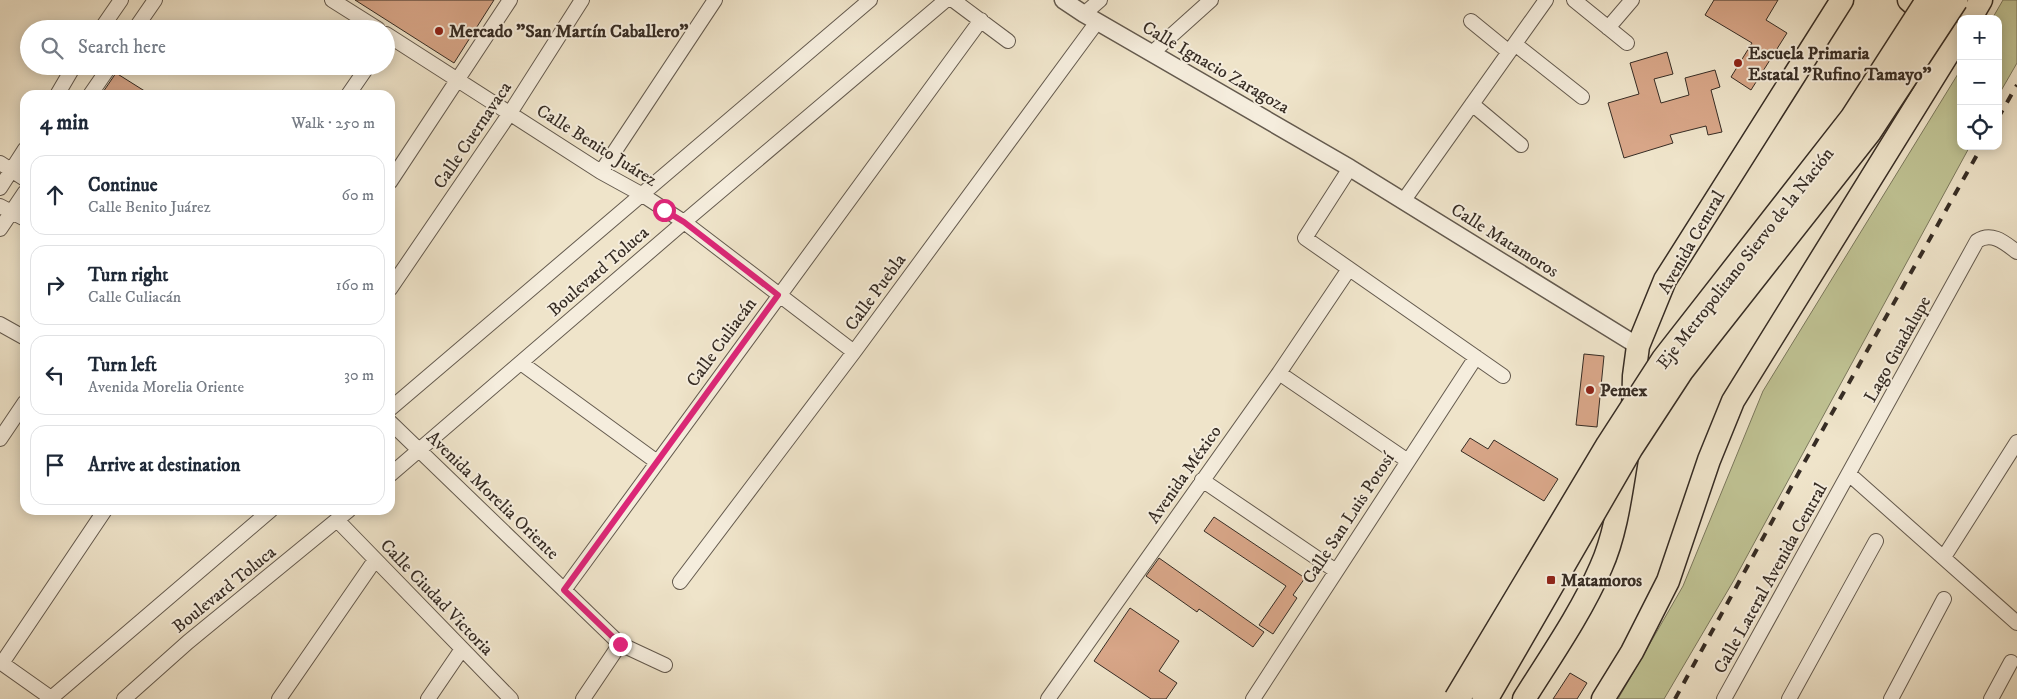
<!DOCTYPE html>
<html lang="en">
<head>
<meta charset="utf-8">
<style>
	body { margin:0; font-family:"IM FELL DW Pica",serif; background:#f6f6f7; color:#1f2937 }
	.controls { position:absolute; right:15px; top:15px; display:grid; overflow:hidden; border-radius:10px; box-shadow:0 2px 12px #0003 }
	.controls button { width:45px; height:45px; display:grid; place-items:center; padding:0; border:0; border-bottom:1px solid #e0e1e3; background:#fff; color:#1f2937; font:25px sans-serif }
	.stop { position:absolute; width:15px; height:15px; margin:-11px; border:4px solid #db2777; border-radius:50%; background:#fff }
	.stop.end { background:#db2777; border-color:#fff; box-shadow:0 1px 5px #0008 }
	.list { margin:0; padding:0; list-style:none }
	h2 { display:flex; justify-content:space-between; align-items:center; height:65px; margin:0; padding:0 20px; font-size:21px }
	h2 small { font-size:16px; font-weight:400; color:#747a83 }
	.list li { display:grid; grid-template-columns:32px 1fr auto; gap:15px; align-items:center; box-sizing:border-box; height:80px; margin:0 10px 10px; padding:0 10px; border:1px solid #e0e1e3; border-radius:15px }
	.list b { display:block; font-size:19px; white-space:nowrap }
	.list p { margin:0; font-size:16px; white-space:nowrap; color:#747a83 }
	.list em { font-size:16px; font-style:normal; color:#747a83 }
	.icon { flex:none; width:28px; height:28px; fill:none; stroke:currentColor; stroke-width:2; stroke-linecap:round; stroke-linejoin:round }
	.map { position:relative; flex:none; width:2017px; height:699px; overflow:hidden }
	.search { position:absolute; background:#fff; box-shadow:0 2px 12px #0003; left:20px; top:20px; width:375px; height:55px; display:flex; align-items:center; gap:12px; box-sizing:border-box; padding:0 18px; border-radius:28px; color:#747a83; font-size:19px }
	.panel { position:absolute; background:#fff; box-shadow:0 2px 12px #0003; left:20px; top:90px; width:375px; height:425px; border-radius:15px }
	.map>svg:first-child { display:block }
	.green { fill:#bfc293; stroke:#7a775c }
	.building { fill:#d8a688; stroke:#362c24 }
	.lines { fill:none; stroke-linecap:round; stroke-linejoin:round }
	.minor-casing { stroke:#645a4e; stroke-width:16 }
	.tertiary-casing { stroke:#645a4e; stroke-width:19 }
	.trunk-casing { stroke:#362c24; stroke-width:25 }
	.minor { stroke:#f5eddd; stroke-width:14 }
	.tertiary { stroke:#f5eddd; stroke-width:16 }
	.trunk { stroke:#efe4ca; stroke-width:22 }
	.rail { stroke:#362c24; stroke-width:4; stroke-dasharray:9 9; stroke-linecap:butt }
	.motorway-bridge-casing { stroke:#362c24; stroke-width:28; stroke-linecap:butt }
	.motorway-bridge { stroke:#efe4ca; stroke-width:25 }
	.route { stroke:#db2777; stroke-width:6 }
	.poi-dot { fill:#8f2418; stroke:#f5eddd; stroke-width:2 }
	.labels { text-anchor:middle; stroke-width:4; stroke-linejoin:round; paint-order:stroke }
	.poi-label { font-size:18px; font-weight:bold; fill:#362c24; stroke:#f5eddd; text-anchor:start }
	.street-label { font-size:18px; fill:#362c24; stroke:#f5eddd }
</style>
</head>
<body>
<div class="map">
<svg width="2017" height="699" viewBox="0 0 2017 699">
	<rect width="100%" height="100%" fill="#efe4ca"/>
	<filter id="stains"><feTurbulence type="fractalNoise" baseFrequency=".004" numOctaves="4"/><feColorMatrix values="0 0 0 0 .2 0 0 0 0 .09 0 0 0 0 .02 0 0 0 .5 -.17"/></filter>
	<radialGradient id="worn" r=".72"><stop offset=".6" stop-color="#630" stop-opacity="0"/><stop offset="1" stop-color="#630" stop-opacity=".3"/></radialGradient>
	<path class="green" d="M2003 0H2017V63L1998 96V19H1992Z
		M1961 69V146H1970L1734 580 1664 699H1618L1683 586 1763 391Z"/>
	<path class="building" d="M355 0H494L454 63Z
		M1714 0H1778L1766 20 1787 33 1751 90 1731 77 1752 43 1705 15Z
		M1667 52 1673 74 1654 79 1661 103 1689 95 1685 78 1715 70 1720 87 1711 90 1722 132 1708 135 1706 126 1670 135 1673 143 1624 158 1608 103 1639 94 1630 63Z
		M116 73 151 95H101Z
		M1584 354 1604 356 1597 427 1576 425Z
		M1470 438 1488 449 1494 440 1558 479 1544 501 1461 451Z
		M1214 517 1305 578 1293 595 1297 598 1273 634 1259 625 1286 586 1204 531Z
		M1159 558 1264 632 1253 647 1199 609 1197 612 1146 576Z
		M1130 608 1179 641 1159 671 1177 683 1166 699H1151L1094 661Z
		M1570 673 1587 683 1577 699H1553Z"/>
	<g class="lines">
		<g class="minor-casing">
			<path id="minor" d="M332 0 378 29
				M953 0 1008 41
				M1574 0 1627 43
				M1084 14 1100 0
				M1471 21 1509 52
				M1608 28 1632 0
				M101 29 121 0
				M135 29 155 0
				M386 34 601 172 641 194 684 222 854 352
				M1515 44 1582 97
				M1152 53 1211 0
				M57 95 74 66
				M90 95 110 66
				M348 95 368 66
				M1472 104 1521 145
				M0 163 25 179
				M1350 168 1305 238 1503 376
				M601 172 715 0
				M390 182 510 0
				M0 188 25 149
				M1404 200 1546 0
				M0 206 25 219
				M0 229 25 192
				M390 289 510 113 582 0
				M0 324 25 338
				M521 363 657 462
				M1279 373 1408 461
				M390 409 870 0
				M390 422 620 644 665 665
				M0 439 25 402
				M1849 474 2017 623
				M390 475 684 222 946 0
				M1202 480 1336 571
				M337 520 511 699
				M1944 557 2017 442
				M680 582 854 352 1097 22
				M564 590 981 20
				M0 662 51 698
				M2 663 105 510
				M50 699 271 510
				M124 699 188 642 349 510
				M279 699 375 560
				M428 699 462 649
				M583 699 620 644
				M1048 699 1279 373 1349 269
				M1253 699 1476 357
				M1724 699 1977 241C1992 231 2005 243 2017 252
				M1789 699 1876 541
				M1891 699 1944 599
				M1991 699 2011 662"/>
		</g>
		<g class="tertiary-casing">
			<path id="tertiary" d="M1063 0 1084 14 1350 168 1638 346"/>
		</g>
		<g class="trunk-casing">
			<path id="trunk" d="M1909 0 1925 14 1932 25
				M1970 19 1981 0
				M1633 415 1634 376 1638 346 1665 280 1842 0
				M1524 699C1551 656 1581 613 1601 567 1616 534 1621 492 1627 456
				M1603 699 1632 652 1668 581 1709 460 1733 401 1961 33"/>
		</g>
		<use href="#minor" class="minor"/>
		<use href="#tertiary" class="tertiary"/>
		<use href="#trunk" class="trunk"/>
		<path class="rail" d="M1998 118 2017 85
			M1675 699 1804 463 1982 146"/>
		<g class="motorway-bridge-casing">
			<path id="motorway-bridge" d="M1457 699 1609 445 1664 360 1853 118 1929 0
				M1485 699 1630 448 1681 370 1869 131 1955 0"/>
		</g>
		<use href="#motorway-bridge" class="motorway-bridge"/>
	</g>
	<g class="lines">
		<path class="route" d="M620 644 564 590 778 295 684 222 664 210"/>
	</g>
	<g class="poi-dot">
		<circle cx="439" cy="31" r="5"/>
		<circle cx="1738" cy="63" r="5"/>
		<circle cx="1590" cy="390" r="5"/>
		<rect x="1546" y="575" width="10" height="10" rx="2.5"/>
	</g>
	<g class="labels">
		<g class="poi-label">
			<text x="449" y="37">Mercado "San Martín Caballero"</text>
			<text x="1748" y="59">Escuela Primaria<tspan x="1748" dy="21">Estatal "Rufino Tamayo"</tspan></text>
			<text x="1600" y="396">Pemex</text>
			<text x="1561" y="586">Matamoros</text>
		</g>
		<g class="street-label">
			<text transform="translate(1216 67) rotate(30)" y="6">Calle Ignacio Zaragoza</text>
			<text transform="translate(472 135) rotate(-56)" y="6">Calle Cuernavaca</text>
			<text transform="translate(597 145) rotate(32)" y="6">Calle Benito Juárez</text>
			<text transform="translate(1505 240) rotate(32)" y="6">Calle Matamoros</text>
			<text transform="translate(1691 242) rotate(-60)" y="6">Avenida Central</text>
			<text transform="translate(1745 258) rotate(-52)" y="6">Eje Metropolitano Siervo de la Nación</text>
			<text transform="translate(598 271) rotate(-41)" y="6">Boulevard Toluca</text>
			<text transform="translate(875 292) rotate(-54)" y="6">Calle Puebla</text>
			<text transform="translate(721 342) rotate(-54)" y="6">Calle Culiacán</text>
			<text transform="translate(1897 349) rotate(-61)" y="6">Lago Guadalupe</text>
			<text transform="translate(1184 474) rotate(-55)" y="6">Avenida México</text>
			<text transform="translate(493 495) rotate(44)" y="6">Avenida Morelia Oriente</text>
			<text transform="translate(1348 518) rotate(-57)" y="6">Calle San Luis Potosí</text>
			<text transform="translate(1770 578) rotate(-61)" y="6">Calle Lateral Avenida Central</text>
			<text transform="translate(224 589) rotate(-39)" y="6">Boulevard Toluca</text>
			<text transform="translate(437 597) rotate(46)" y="6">Calle Ciudad Victoria</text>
		</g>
	</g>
	<rect width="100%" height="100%" filter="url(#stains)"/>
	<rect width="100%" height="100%" fill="url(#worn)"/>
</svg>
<div class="controls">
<button>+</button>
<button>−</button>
<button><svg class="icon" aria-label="locate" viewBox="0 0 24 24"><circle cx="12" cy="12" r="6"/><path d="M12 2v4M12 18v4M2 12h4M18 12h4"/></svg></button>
</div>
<div class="stop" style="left:664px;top:210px"></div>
<div class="stop end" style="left:620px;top:644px"></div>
<div class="search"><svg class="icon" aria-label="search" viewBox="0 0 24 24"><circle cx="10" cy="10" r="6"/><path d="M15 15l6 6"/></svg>Search here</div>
<section class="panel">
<h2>4 min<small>Walk · 250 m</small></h2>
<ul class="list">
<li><svg class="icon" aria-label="ahead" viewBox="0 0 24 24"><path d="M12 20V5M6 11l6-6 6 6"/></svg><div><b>Continue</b><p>Calle Benito Juárez</p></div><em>60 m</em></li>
<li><svg class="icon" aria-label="right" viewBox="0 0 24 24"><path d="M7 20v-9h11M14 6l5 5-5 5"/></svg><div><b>Turn right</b><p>Calle Culiacán</p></div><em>160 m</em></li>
<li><svg class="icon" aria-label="left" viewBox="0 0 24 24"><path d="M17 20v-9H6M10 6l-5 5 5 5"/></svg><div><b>Turn left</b><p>Avenida Morelia Oriente</p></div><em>30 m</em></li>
<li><svg class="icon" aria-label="arrive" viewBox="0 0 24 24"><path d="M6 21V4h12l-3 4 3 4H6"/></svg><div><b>Arrive at destination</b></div></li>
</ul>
</section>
</div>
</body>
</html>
